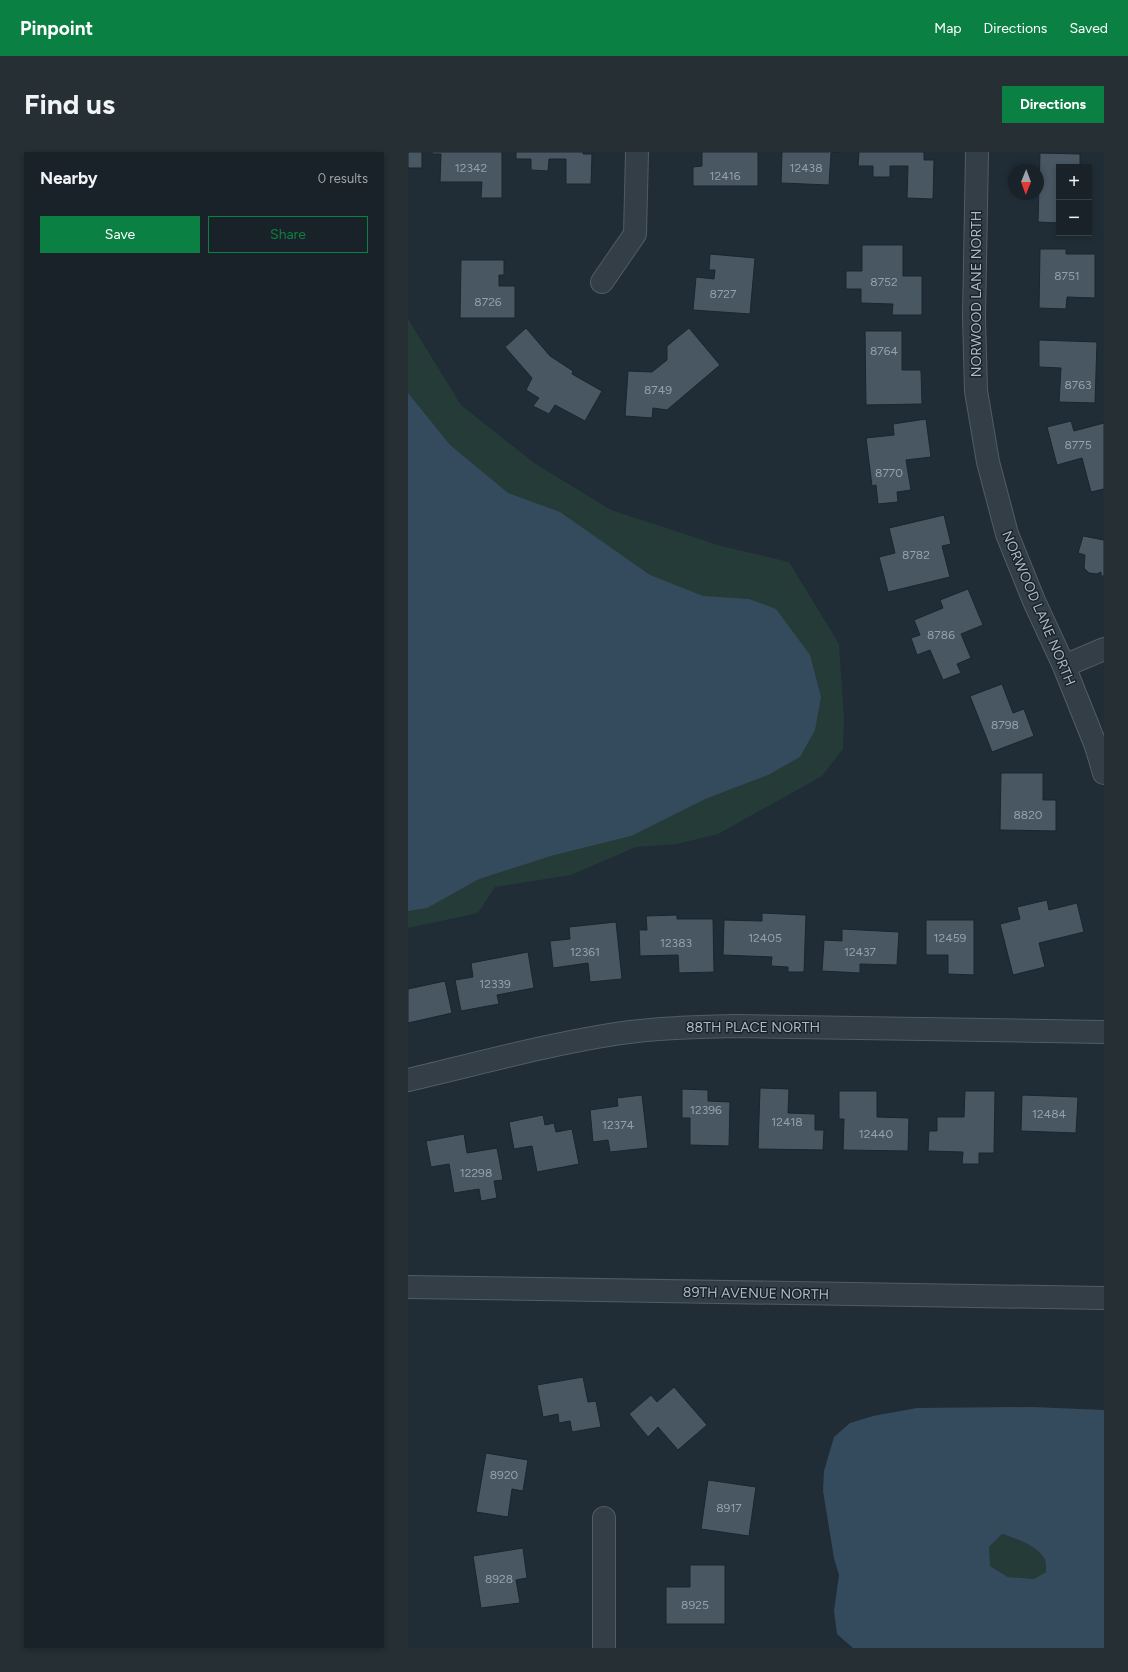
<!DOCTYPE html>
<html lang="en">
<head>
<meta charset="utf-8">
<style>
	body { margin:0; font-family:Figtree,sans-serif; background:#252f34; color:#f1f3f6 }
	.controls { position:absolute; right:12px; top:12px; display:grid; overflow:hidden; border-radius:0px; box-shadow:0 2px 6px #0003 }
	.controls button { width:36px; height:36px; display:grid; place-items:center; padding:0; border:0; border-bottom:1px solid #363f45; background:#182228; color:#f1f3f6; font:20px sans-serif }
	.compass { position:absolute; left:600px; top:12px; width:36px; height:36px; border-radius:50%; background:#182228; box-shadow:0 2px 6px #0003; rotate:181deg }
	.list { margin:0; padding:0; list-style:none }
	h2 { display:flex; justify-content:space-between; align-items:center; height:52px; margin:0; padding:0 16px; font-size:17px }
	h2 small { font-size:13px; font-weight:400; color:#9fa4a8 }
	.actions { display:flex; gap:8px; padding:12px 16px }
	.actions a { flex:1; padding:9px 0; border:1px solid #0b8043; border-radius:0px; text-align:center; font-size:14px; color:#0b8043 }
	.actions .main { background:#0b8043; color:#fff }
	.map { position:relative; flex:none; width:696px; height:1496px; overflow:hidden; border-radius:0px }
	header { display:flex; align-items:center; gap:24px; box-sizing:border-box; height:56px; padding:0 20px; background:#0b8043; color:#fff }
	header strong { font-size:19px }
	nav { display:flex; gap:22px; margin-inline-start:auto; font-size:14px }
	.intro { display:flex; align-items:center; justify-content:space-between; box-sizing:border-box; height:96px; padding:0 24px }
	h1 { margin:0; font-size:28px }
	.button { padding:10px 18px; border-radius:0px; background:#0b8043; color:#fff; font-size:14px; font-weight:700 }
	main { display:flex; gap:24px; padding:0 24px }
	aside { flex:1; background:#182228; border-radius:0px; box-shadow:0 2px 6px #0003 }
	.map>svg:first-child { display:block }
	.green { fill:#253b38 }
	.water { fill:#344b5d; fill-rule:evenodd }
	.building { fill:#485762; stroke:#1b252d }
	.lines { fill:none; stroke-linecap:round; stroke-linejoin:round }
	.minor-casing { stroke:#515c64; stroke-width:24 }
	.minor { stroke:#333e46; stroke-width:22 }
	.labels { text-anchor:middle; stroke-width:3; stroke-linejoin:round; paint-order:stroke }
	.number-label { font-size:12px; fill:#94a0ab }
	.street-label { font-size:14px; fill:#aeb9c3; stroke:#19232b }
</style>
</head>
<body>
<header>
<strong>Pinpoint</strong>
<nav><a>Map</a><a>Directions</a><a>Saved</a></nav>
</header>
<div class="intro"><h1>Find us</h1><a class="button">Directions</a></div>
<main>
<aside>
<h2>Nearby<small>0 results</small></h2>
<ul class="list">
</ul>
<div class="actions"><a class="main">Save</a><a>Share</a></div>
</aside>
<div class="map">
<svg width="696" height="1496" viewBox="0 0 696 1496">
	<rect width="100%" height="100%" fill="#202d36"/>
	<path class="green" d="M0 167 53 253 126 311 203 358 313 394 381 410 431 492 436 567 435 597 414 624 310 682 269 692 228 695 163 723 87 735 70 761 0 776Z
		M594 1382C607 1386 631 1394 637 1408 638 1411 638 1417 638 1420L626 1427 600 1425 582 1414 581 1395Z"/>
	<path class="water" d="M0 241 42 293 100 341 152 360 242 423 295 444 341 447 368 457 402 503 413 545 407 578 392 605 360 623 297 647 223 684 146 703 71 727 19 756 0 759Z
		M623 1255 696 1258V1496H445L429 1482 426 1459 431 1423 426 1406 415 1339 416 1319 426 1285 442 1271 465 1264 509 1256ZM594 1382C607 1386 631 1394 637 1408 638 1411 638 1417 638 1420L626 1427 600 1425 582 1414 581 1395Z"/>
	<path class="building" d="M0 0H14V16H0Z
		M24 0H94V46H73L74 30H32L33 2H24Z
		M108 0H175V2H184L183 32H158V7H141L140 19 123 18V7H108Z
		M294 0H350V34H285V15L294 14Z
		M374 0H431L423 1 421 33 373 31Z
		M451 0H516V8H526L525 47 499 46 500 14H482V25H465V14H450Z
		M632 1 672 2V15H651V71L630 70Z
		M454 93H495V124H514V163H484L485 152 453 151V137H438V119H454Z
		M632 97H658V102H687V146L659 145 658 157 631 156Z
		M302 102 347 106 342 162 285 158 288 125 306 127 307 118H301Z
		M53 108H96V123H91V134H107V166H52Z
		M118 176 142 204 165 219 164 222 194 239 177 269 147 253 141 262 125 254 131 246 118 238 124 226 97 195Z
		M281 176 312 213 259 258 245 256 244 266 217 264 220 219 244 220 259 208V194Z
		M457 179H494V218H513L514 252 458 253Z
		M631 188 689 190 687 251 651 250 653 216 631 215Z
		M518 267 523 305 498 308 503 338 489 340 490 350 470 352 468 333 464 334 458 286 486 283 485 272Z
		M663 269 666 279 696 271V337L683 340 674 306 649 313 639 275Z
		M536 363 543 392 534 394 542 425 480 440 471 405 487 401 481 376Z
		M675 384 696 388V424H693V420L689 422 681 421 676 416 677 403 670 401Z
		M560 437 575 473 553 482 563 506 549 512 553 521 535 528 522 498 509 503 503 486 512 483 506 468 535 456 532 448Z
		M594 532 605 561 616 557 626 584 584 600 562 544Z
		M593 621H635V648H648V679L592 678Z
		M639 748 641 758 669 751 676 780 631 791 637 815 605 823 592 772 612 767 609 755Z
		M354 761 398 763 396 820H380V815L363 814 364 805 315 803 316 768 354 769Z
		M269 763V767H305L306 820 271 821 270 803 232 804 231 778H239L238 764Z
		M518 768H566V823L540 822V803H518Z
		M208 770 214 827 182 830 180 811 145 816 142 789 162 787 161 775Z
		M434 777 491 780 489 813 452 812V821L414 819 416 788 434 789Z
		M120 800 126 836 89 843 91 852 53 859 47 828 65 825 63 811Z
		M37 829 44 861 0 871V837Z
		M352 936 381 937 380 961 407 962V978H416L415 998 350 997Z
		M274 937 300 938V949L322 950 321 994 282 993V966H274Z
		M431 939H469V965L501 966 500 999 435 998 436 967H431Z
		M557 939H587L586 1001H571V1012H554L555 1000 520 999 521 979H529V965H556Z
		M234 943 240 996 202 1000 200 988 185 990 182 958 210 954 209 946Z
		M614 943 670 945 668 981 613 979Z
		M135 963 137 973 146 971 148 980 164 977 171 1012 129 1020 124 994 106 997 101 970Z
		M56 982 59 1001 89 996 95 1028 86 1029 89 1046 73 1049 71 1037 46 1041 41 1012 23 1015 18 989Z
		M175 1225 180 1250 188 1249 193 1275 164 1280 162 1269 151 1271 150 1262 135 1265 129 1233Z
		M266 1235 299 1273 270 1298 250 1275 240 1285 221 1262 243 1243 249 1250Z
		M78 1301 120 1308 115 1339 104 1337 100 1365 68 1360Z
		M300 1328 348 1335 341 1384 293 1377Z
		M115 1396 119 1426 108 1428 112 1451 73 1456 65 1404Z
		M282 1413H317V1472H258V1435H282Z"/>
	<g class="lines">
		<g class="minor-casing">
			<path id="minor" d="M569 0 566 165 568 239 580 310 599 382 626 449 656 514 688 594 696 621
				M194 130 227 82 229 0
				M656 514 696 497
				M0 928C69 912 137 893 207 882 247 876 287 875 328 874L696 880
				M0 1135 696 1146
				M196 1366V1496"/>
		</g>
		<use href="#minor" class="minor"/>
	</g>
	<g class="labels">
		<g class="number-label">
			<text x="63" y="20">12342</text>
			<text x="398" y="20">12438</text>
			<text x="317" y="28">12416</text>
			<text x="659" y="128">8751</text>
			<text x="476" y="134">8752</text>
			<text x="315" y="146">8727</text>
			<text x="80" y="154">8726</text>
			<text x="476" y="203">8764</text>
			<text x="670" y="237">8763</text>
			<text x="250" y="242">8749</text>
			<text x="670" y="297">8775</text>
			<text x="481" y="325">8770</text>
			<text x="508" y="407">8782</text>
			<text x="533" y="487">8786</text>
			<text x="597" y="577">8798</text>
			<text x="620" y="667">8820</text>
			<text x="357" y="790">12405</text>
			<text x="542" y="790">12459</text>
			<text x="268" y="795">12383</text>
			<text x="177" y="804">12361</text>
			<text x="452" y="804">12437</text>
			<text x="87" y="836">12339</text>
			<text x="298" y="962">12396</text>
			<text x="641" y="966">12484</text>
			<text x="379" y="974">12418</text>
			<text x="210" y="977">12374</text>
			<text x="468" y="986">12440</text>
			<text x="68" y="1025">12298</text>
			<text x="96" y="1327">8920</text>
			<text x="321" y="1360">8917</text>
			<text x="91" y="1431">8928</text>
			<text x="287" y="1457">8925</text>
		</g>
		<g class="street-label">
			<text transform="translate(568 142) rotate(-90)" y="5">NORWOOD LANE NORTH</text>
			<text transform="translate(631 456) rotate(67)" y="5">NORWOOD LANE NORTH</text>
			<text x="345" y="880">88TH PLACE NORTH</text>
			<text transform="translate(348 1141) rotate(1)" y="5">89TH AVENUE NORTH</text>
		</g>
	</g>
</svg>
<div class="controls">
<button>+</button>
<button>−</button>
</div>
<svg class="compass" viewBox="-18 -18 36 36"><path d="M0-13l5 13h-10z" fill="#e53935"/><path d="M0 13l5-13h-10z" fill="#9fa4a8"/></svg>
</div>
</main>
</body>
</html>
